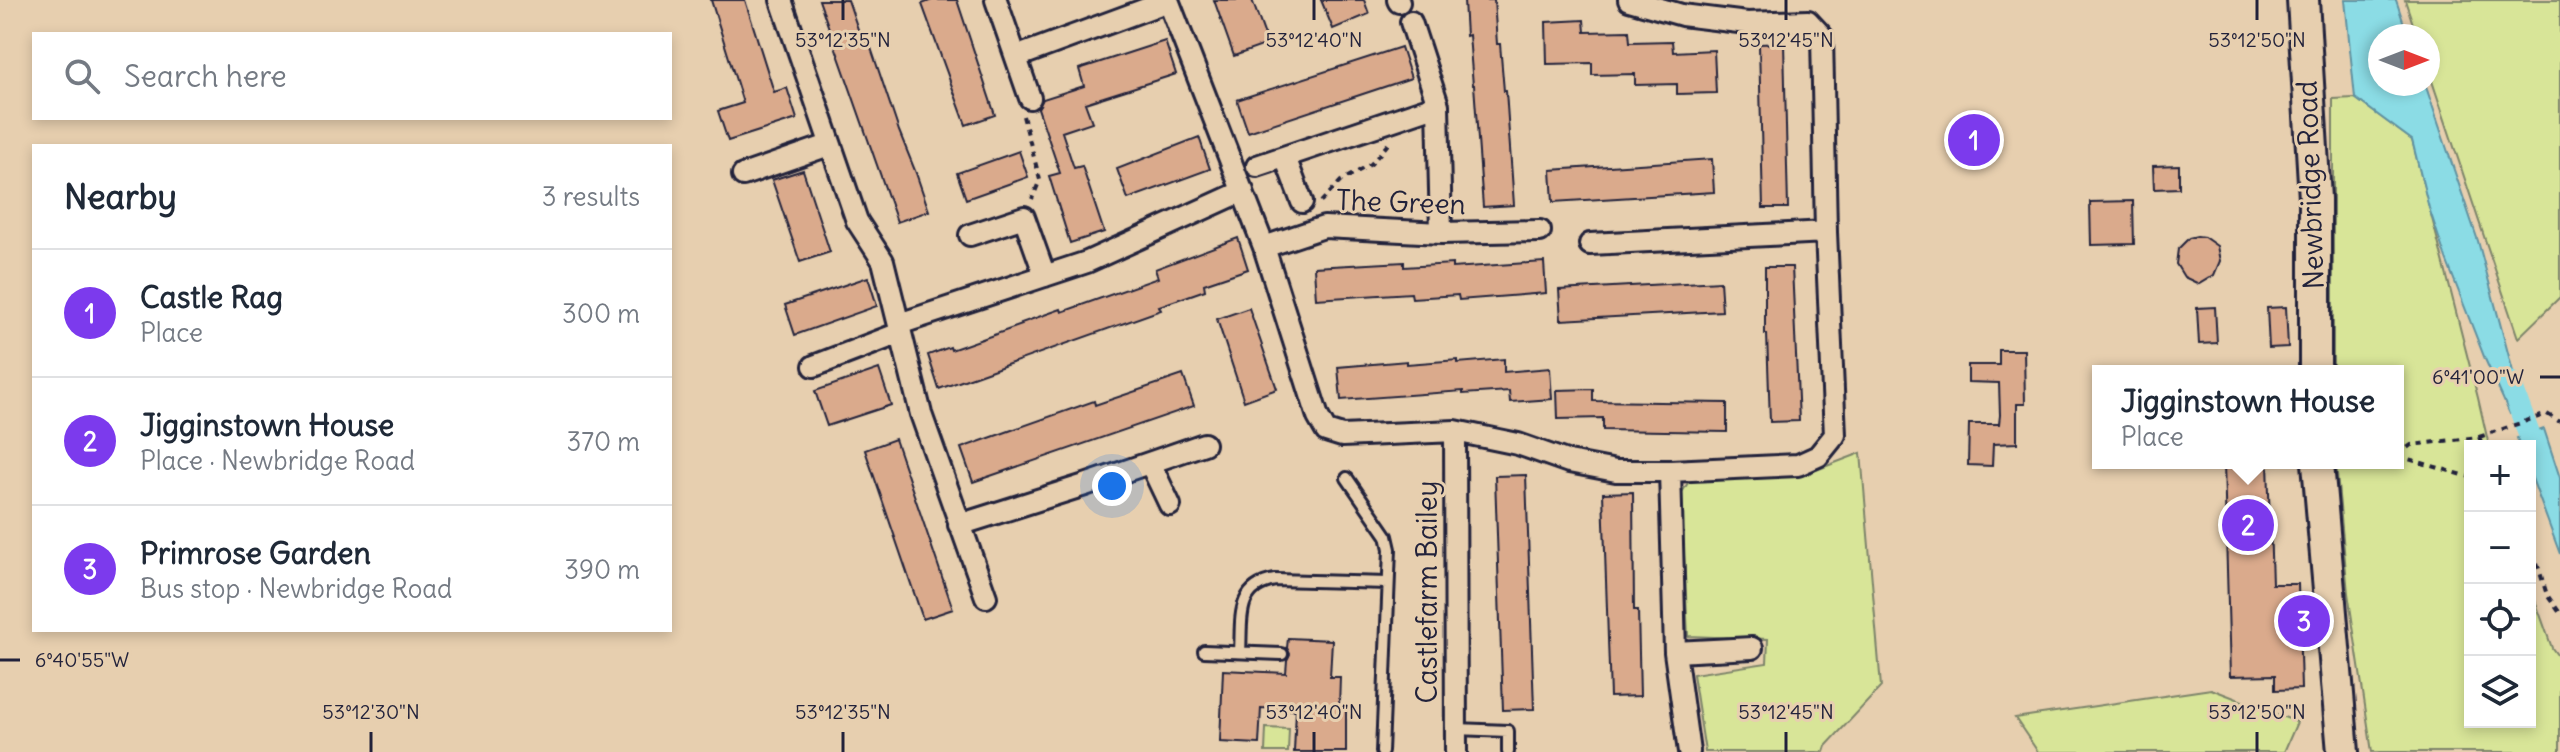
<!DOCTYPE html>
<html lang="en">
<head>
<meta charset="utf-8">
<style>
	body { margin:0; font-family:Delius,sans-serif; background:#f2f2f3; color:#1f2937 }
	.controls { position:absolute; right:24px; bottom:24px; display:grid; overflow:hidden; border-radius:0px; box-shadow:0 4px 12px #0003 }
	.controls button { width:72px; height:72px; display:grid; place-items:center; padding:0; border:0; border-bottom:2px solid #e0e1e3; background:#fff; color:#1f2937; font:40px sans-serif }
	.compass { position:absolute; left:2368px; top:24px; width:72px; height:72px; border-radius:50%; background:#fff; box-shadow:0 4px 12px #0003; rotate:90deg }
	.you { position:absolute; left:1112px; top:486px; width:28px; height:28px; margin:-20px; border:6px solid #fff; border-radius:50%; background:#1a73e8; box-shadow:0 0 0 12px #1a73e833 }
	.badge { display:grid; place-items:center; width:52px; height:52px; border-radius:50%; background:#7c3aed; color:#fff; font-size:26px; font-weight:700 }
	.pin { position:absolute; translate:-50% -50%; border:4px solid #fff; box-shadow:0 2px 8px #0006 }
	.popup { position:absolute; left:2092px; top:365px; width:312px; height:104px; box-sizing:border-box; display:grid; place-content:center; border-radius:0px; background:#fff; filter:drop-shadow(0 2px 6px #0005); font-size:26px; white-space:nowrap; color:#747a83 }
	.popup b { font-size:30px; color:#1f2937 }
	.popup::after { content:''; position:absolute; left:50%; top:100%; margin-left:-16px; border:16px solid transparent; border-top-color:#fff }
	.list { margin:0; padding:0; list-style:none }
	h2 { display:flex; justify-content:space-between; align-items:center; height:104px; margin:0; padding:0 32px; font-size:34px }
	h2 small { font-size:26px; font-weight:400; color:#747a83 }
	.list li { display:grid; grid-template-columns:52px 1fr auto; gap:24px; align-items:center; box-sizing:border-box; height:128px; padding:0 32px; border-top:2px solid #e0e1e3 }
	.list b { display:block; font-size:30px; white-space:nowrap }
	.list p { margin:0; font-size:26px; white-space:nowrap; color:#747a83 }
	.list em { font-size:26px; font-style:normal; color:#747a83 }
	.icon { flex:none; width:44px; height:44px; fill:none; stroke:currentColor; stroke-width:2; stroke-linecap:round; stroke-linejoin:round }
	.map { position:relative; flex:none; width:2560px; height:752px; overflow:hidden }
	.search { position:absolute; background:#fff; box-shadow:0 4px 12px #0003; left:32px; top:32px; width:640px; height:88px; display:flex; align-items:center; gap:20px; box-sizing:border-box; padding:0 28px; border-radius:0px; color:#747a83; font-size:30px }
	.panel { position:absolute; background:#fff; box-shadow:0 4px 12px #0003; left:32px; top:144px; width:640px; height:488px; border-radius:0px }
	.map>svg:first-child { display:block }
	.green { fill:#d8e598; stroke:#7d846a; stroke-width:2 }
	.water { fill:#8bdce5; stroke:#6192a1; stroke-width:2 }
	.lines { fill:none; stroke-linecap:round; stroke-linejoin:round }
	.canal { stroke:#8bdce5; stroke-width:22 }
	.building { fill:#daaa8c; stroke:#22223b; stroke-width:2 }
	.service-casing { stroke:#22223b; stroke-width:16 }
	.minor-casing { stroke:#22223b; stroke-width:26 }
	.secondary-casing { stroke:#22223b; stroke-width:36 }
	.path { stroke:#22223b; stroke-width:4; stroke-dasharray:6 6; stroke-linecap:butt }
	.service { stroke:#e7cfaf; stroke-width:10 }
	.minor { stroke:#e7cfaf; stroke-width:20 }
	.secondary { stroke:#e7cfaf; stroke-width:30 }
	.ticks { fill:none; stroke:#22223b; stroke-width:3 }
	.labels { text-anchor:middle; stroke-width:6; stroke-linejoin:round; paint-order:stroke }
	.street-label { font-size:28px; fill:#22223b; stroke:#e7cfaf }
	.ticks-label { font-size:20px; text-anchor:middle; fill:#22223b; stroke:#e7cfaf; stroke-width:6; stroke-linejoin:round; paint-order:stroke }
</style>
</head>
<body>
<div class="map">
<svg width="2560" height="752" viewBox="0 0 2560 752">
	<rect width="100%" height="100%" fill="#e7cfaf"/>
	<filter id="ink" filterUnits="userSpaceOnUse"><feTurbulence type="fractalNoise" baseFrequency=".0125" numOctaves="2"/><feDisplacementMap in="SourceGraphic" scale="16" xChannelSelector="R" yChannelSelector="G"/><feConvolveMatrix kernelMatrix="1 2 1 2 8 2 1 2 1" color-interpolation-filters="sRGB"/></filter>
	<g filter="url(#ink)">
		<path class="green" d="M2405 0H2560V297L2518 338 2428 69V36H2417Z
			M2355 98 2412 140 2478 398 2489 446H2470V722H2530V586L2552 648 2560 659V752H2372L2348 593 2336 463H2398V371H2333V99Z
			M1861 453 1881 687 1826 746 1824 752H1705L1693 674 1767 663 1768 639 1688 636 1681 494 1691 478 1811 472Z
			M2211 689 2297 722 2284 752H2038L2015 718Z
			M1266 728 1289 729 1288 752H1265Z"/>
		<path class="water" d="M2345 0H2396L2408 36H2380V84H2425L2478 241 2523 409 2510 414 2485 359 2446 259 2429 208 2412 140 2355 98Z
			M2544 429 2560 478V554L2530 473V446H2520L2517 438Z"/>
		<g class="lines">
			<path class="canal" d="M2510 382 2538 459"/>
		</g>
		<path class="building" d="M711 0H745L774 92 787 88 797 119 728 141 718 111 743 103Z
			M819 0H848L863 44 869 42 899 131 916 173 929 211 897 222Z
			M932 0H957L995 115 966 125 922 4Z
			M1214 0H1252L1268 44 1234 56Z
			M1321 0H1364L1369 14 1333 29Z
			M1464 0H1494L1497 44H1500L1504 91H1506L1514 205 1483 207 1474 85H1473L1469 35 1466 36Z
			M1584 20 1585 32 1629 31 1630 42 1672 41 1673 52 1714 50 1716 93 1677 94V84L1635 85V74L1592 75V63L1547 64 1546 22Z
			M1165 41 1176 74 1085 103 1092 122 1062 132 1074 168 1082 166 1104 232 1070 243 1049 176 1060 173 1038 108 1043 99 1084 86 1079 69Z
			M1784 43 1788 208H1763L1759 44Z
			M1401 47 1411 78 1248 132 1237 100Z
			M1199 137 1210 169 1128 199 1117 169Z
			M1019 151 1028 177 966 199 957 173Z
			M1712 159 1714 192 1553 202 1551 170Z
			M2179 165V188L2154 189 2153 166Z
			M803 170 830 252 800 262 772 180Z
			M2133 201 2134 244 2091 245 2090 202Z
			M2197 236 2204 237 2217 246 2220 261 2214 275 2199 284 2184 277 2176 264 2178 249 2189 238Z
			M1238 238 1248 269 1204 284 1205 290 1159 306 1161 310 939 389 928 355 950 347 951 350 1022 325 1021 323 1061 309 1062 312 1158 278 1155 269Z
			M1404 262V267L1452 264V268L1544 262 1546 293 1459 300 1458 295 1412 298 1411 293 1316 299 1314 267Z
			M1765 267H1792L1799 421 1770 422 1767 334H1765Z
			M868 277 877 306 795 335 785 305Z
			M1720 281 1722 311 1561 320 1559 290Z
			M2215 307 2217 343 2199 344 2197 308Z
			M2286 307 2288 347 2269 348 2267 308Z
			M1249 308 1277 389 1244 401 1217 319Z
			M1999 350H2024L2025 404H2017V443L1993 444 1992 466 1968 465 1969 424H1999L2000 415 1999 383 1968 382V365H1999Z
			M1504 359V372L1550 368 1552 399 1510 402 1509 391 1463 394V391L1341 400 1338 367 1407 361V364L1458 360V363Z
			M879 369 891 405 827 426 815 391Z
			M1183 375 1194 406 973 482 961 448 1094 401 1095 405Z
			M1593 389V401L1727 403V432L1603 430V418L1558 419 1557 390Z
			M895 439 953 609 923 619 865 450Z
			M2224 463H2268L2272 584H2298L2301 689 2275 690V675L2230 676Z
			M1526 475 1534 709 1503 710 1495 476Z
			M1633 492 1634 610H1638L1640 696 1610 697 1603 493Z
			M1288 638 1332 640 1330 677H1340L1339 707H1346V752H1294L1296 710 1261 708 1259 744 1220 742 1223 670 1286 673 1287 660 1290 654 1287 648Z"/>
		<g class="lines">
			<g class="service-casing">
				<path id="service" d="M1347 478 1387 536 1390 549 1382 752
					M1204 651 1282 654
					M1240 652C1242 620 1235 587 1275 580L1388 583
					M1456 729 1508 731V752"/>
			</g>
			<g class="minor-casing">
				<path id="minor" d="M781 0 857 221 883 261 921 414 986 597
					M996 0 1030 98
					M1168 0 1264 247 1318 417 1326 431 1342 436 1455 431 1518 444 1569 462 1616 471H1670
					M1398 0 1399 2
					M1629 0 1682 15 1747 23 1808 21 1822 36 1826 232
					M1411 22 1438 105 1441 233
					M1016 57 1168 1
					M1285 157 1302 202
					M1257 166 1438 105
					M743 175 829 145
					M970 235 1024 217 1045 276
					M1590 244 1826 232 1835 435 1818 456 1798 465 1670 471 1675 652 1689 752
					M1264 247 1324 227 1441 233 1540 231
					M899 324 1087 262 1243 191
					M814 366 900 333
					M1455 431 1456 752
					M1150 463 1170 505
					M959 525 1085 485 1204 444
					M1675 652 1752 648"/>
			</g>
			<g class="secondary-casing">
				<path id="secondary" d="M2303 0 2315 199V371
					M2318 463 2343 752"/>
			</g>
			<path class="path" d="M1023 116 1040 180 1032 199
				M1321 202 1341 181 1371 164 1388 144
				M2479 437 2547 414 2560 422
				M2398 455 2411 445 2479 437 2483 446
				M2398 456 2470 477
				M2530 540 2547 595 2560 613"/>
			<use href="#service" class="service"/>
			<use href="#minor" class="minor"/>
			<use href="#secondary" class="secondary"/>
		</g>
	</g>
	<path class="ticks" d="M843 0V20M1314 0V20M1786 0V20M2257 0V20M2540 377H2560M0 660H20M371 732V752M843 732V752M1314 732V752M1786 732V752M2257 732V752"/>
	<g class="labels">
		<g class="street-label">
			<text transform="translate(2310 185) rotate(-92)" y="10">Newbridge Road</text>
			<text transform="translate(1401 202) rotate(2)" y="10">The Green</text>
			<text transform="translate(1427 592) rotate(-90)" y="10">Castlefarm Bailey</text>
		</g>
	</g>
	<g class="ticks-label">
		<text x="843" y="47">53°12'35"N</text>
		<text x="1314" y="47">53°12'40"N</text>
		<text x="1786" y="47">53°12'45"N</text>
		<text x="2257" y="47">53°12'50"N</text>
		<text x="2478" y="384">6°41'00"W</text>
		<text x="82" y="667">6°40'55"W</text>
		<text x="371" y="719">53°12'30"N</text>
		<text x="843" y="719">53°12'35"N</text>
		<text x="1314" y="719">53°12'40"N</text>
		<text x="1786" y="719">53°12'45"N</text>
		<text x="2257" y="719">53°12'50"N</text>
	</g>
</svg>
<div class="controls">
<button>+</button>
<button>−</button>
<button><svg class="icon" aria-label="locate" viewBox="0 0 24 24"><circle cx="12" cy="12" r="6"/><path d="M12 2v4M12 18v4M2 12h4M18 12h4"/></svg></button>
<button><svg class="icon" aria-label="layers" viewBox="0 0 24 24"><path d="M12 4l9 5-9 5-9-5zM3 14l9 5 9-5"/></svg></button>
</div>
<svg class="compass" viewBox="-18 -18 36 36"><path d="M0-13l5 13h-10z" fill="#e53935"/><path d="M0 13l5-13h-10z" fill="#747a83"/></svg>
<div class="you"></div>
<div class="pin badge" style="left:1974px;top:140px">1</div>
<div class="pin badge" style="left:2248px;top:525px">2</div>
<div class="popup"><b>Jigginstown House</b>Place</div>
<div class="pin badge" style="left:2304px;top:621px">3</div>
<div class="search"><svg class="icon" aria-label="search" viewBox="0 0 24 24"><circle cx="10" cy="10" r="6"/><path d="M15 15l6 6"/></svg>Search here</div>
<section class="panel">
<h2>Nearby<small>3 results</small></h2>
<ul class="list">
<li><span class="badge">1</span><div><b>Castle Rag</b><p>Place</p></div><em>300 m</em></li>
<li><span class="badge">2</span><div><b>Jigginstown House</b><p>Place · Newbridge Road</p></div><em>370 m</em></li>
<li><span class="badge">3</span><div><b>Primrose Garden</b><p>Bus stop · Newbridge Road</p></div><em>390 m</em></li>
</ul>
</section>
</div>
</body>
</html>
